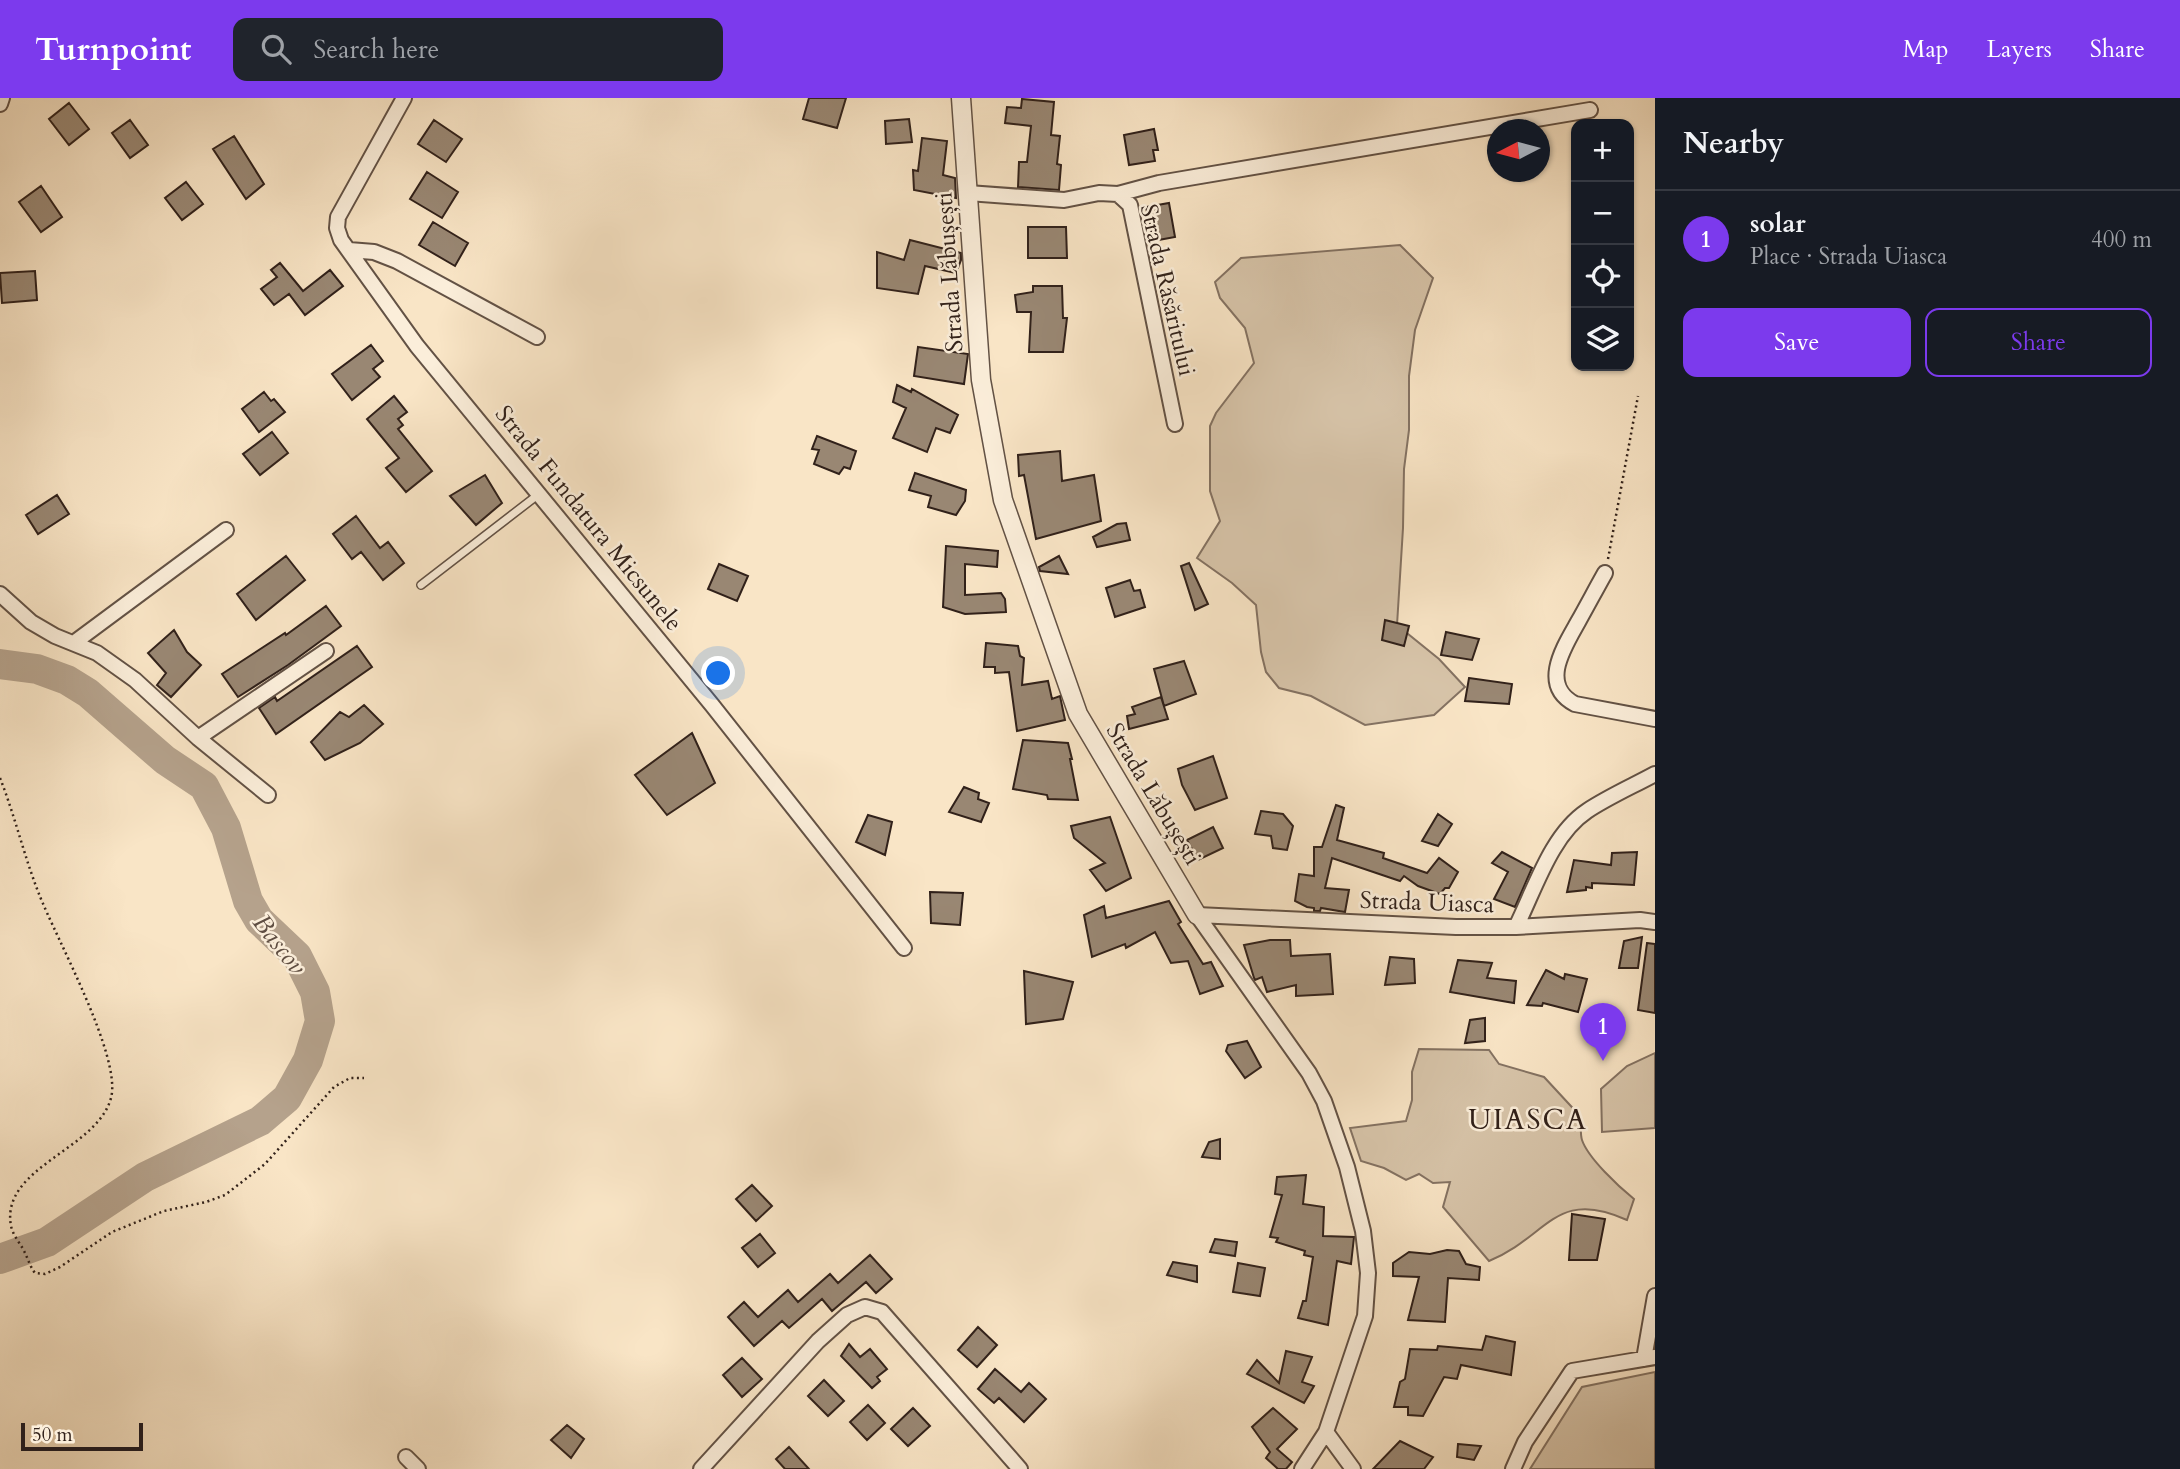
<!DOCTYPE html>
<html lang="en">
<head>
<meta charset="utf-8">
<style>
	body { margin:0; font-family:Cardo,serif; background:#20242c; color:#f1f3f6 }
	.controls { position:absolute; right:21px; top:21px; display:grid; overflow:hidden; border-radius:14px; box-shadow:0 2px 5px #0004 }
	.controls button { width:63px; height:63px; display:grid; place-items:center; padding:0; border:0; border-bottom:2px solid #363941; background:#171b24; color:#f1f3f6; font:35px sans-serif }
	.compass { position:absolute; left:1487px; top:21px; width:63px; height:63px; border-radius:50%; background:#171b24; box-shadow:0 2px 5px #0004; rotate:264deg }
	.scale { position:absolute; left:21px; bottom:18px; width:122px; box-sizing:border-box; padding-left:7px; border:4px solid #31211a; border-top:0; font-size:19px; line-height:24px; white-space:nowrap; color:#31211a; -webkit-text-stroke:5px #fbeeda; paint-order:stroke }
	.you { position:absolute; left:719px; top:576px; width:24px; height:24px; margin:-18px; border:5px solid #fff; border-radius:50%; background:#1a73e8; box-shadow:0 0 0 10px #1a73e833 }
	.badge { display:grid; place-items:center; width:46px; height:46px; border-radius:50%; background:#7c3aed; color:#fff; font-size:23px; font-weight:700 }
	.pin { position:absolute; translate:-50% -58px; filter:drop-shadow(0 2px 4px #0008) }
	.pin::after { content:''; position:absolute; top:37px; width:24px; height:21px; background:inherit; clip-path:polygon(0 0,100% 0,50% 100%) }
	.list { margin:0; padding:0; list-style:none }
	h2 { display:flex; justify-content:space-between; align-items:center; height:91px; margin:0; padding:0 28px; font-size:30px }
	h2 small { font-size:23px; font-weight:400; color:#9ea1a6 }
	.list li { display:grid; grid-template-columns:46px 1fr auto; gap:21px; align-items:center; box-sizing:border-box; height:98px; padding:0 28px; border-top:2px solid #363941 }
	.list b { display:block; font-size:26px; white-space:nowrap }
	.list p { margin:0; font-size:23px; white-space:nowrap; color:#9ea1a6 }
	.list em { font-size:23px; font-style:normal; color:#9ea1a6 }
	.actions { display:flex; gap:14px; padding:21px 28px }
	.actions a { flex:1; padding:16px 0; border:2px solid #7c3aed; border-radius:14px; text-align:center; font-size:24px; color:#7c3aed }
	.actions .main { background:#7c3aed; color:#fff }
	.icon { flex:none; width:38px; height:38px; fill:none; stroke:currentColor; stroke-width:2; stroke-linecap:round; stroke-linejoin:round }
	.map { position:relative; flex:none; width:1655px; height:1371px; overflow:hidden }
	header { display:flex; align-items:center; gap:42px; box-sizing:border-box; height:98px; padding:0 35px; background:#7c3aed; color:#fff }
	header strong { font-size:33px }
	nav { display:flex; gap:38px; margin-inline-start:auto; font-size:24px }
	.search { width:490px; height:63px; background:#20242c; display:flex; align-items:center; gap:18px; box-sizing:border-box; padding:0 24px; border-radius:14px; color:#9ea1a6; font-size:26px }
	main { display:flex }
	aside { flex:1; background:#171b24 }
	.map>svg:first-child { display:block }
	.green { fill:#d7c4a9; stroke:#847262; stroke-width:2 }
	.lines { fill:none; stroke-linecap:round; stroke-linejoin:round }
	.river { stroke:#b5a28c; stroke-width:30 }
	.building { fill:#998773; stroke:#31211a; stroke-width:2 }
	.service-casing { stroke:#635245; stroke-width:10 }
	.minor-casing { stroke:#635245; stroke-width:18 }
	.tertiary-casing { stroke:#635245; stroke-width:21 }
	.path { stroke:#31211a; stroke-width:2.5; stroke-dasharray:2 3.5; stroke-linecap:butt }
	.service { stroke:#fbeeda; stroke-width:7 }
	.minor { stroke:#fbeeda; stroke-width:14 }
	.tertiary { stroke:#fbeeda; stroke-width:18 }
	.labels { text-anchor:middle; stroke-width:5; stroke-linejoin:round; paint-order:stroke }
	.street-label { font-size:24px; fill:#31211a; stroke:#fbeeda }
	.water-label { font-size:26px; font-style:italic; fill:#5f4e42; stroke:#fbeeda }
	.quarter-label { font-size:28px; letter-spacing:2px; fill:#31211a; stroke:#fbeeda }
</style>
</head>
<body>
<header>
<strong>Turnpoint</strong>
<div class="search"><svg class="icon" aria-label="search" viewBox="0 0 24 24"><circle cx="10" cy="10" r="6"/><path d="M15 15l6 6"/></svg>Search here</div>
<nav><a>Map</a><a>Layers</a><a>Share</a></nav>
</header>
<main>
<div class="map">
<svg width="1655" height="1371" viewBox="0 0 1655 1371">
	<rect width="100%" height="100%" fill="#f9e5c6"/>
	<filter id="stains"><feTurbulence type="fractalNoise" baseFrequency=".00286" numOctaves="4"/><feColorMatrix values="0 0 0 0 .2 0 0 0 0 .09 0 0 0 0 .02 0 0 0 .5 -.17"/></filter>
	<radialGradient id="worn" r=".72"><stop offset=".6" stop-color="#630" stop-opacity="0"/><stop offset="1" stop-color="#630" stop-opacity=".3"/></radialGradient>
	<path class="green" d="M1400 147 1433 180 1415 232 1409 278V332L1404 371 1403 430 1397 527 1439 561 1465 589 1434 617 1365 627 1311 598 1279 590 1266 574 1261 554 1256 507 1232 485 1197 460 1220 423 1210 393V328L1216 315 1254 265 1245 230 1220 200 1215 184 1241 160Z
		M1419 951 1489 952 1499 966 1544 979 1581 1019C1581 1026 1580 1036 1582 1042 1588 1060 1619 1089 1634 1101L1627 1122C1555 1089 1548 1139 1489 1163L1443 1109 1450 1084 1433 1085 1419 1076 1406 1082 1384 1070 1361 1063 1350 1030 1406 1023 1412 1002V974Z
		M1655 955V1030L1602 1034 1601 991 1627 968Z
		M1655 1274V1371H1530L1582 1289Z"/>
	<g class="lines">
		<path class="river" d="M0 566 37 571 67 582 88 595 165 662 204 688 226 730 248 803 259 822 297 858 315 894 320 923 308 962 287 1000 260 1023 145 1079 47 1144 0 1161"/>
	</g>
	<path class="building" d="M809 0H846L837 30 803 21Z
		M1022 1 1054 4 1051 37 1060 38 1057 66 1061 67 1059 92 1018 89 1019 64H1027L1031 28 1005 25 1007 9 1021 10Z
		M69 5 89 31 69 47 49 21Z
		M909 21 912 44 886 46 885 23Z
		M130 22 148 47 130 60 112 35Z
		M434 22 462 41 446 64 418 46Z
		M1154 31 1158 52H1153L1155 63 1129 67 1124 37Z
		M234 38 264 86 246 101 213 51Z
		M922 40 947 43 943 77 955 80 956 100 914 92 913 72 918 73Z
		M427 74 458 94 442 120 410 101Z
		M186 84 203 106 182 122 165 100Z
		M41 88 62 119 41 134 19 104Z
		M1169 105 1175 139 1153 143 1146 109Z
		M433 124 468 145 455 168 419 147Z
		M1028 129H1066L1067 160H1028Z
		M910 142 961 155V162L956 175 925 168 918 196 877 190V154L904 162Z
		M280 165 303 193 330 172 343 188 305 217 289 196 274 207 261 191 277 179 271 172Z
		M35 173 37 202 2 205 0 175Z
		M1033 188H1062L1063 220H1067L1063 254H1029L1031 214H1017L1015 197 1033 194Z
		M371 247 383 263 373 271 380 279 352 302 332 276Z
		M918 249 968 256 964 286 914 278Z
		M897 287 911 294 912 291 958 317 950 335 936 330 927 354 893 340 906 310 893 304Z
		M264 294 271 303 274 301 285 314 259 334 242 311Z
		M394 298 407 314 398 321 403 327 398 331 432 373 406 394 386 370 399 360 367 321Z
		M272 334 288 355 260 377 243 356Z
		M817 338 856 353 850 371 844 369 839 376 814 366 819 352 812 351Z
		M1060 353 1062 383 1094 377 1101 423 1036 441 1024 377 1019 378 1018 357Z
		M915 375 966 392 965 403 956 417 928 409 931 398 909 392Z
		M485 377 502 405 476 427 450 398Z
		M57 397 69 416 38 436 26 417Z
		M356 418 380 450 388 444 404 465 383 482 361 454 352 461 333 436Z
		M1126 425 1130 442 1097 449 1093 439 1117 426Z
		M946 448 998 453 997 469 965 466V497L1001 495 1005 501 1006 514 965 516 943 509Z
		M286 458 305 482 256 522 237 496Z
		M1059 458 1068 476 1040 473 1039 469Z
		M1189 465 1208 506 1195 512 1181 468Z
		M719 466 748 478 737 503 708 491Z
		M1130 482 1134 493 1140 492 1145 509 1115 519 1106 490Z
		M326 508 341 528 288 567 238 599 222 576 285 535 286 537Z
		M1385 522 1409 528 1404 548 1382 542Z
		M174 532 187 554 201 567 171 599 157 587 166 575 148 555Z
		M1446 534 1479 541 1472 562 1441 557Z
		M986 545 1018 548 1020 558 1024 560 1022 587 1048 583 1052 601 1060 598 1065 622 1017 633 1009 574 995 575V569H984Z
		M357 548 372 569 276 636 259 610 275 599 277 603Z
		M1184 563 1196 596 1164 608 1154 571Z
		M1469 580 1512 586 1509 606 1465 603Z
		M1161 599 1168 621 1129 631 1127 618 1135 616 1132 609Z
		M364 607 383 626 360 645 325 662 311 644 340 614 349 619Z
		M692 635 715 685 667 717 635 677Z
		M1023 642 1068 645 1072 661H1070L1078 702 1048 701 1047 697 1013 691Z
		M1213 658 1227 700 1195 712 1182 687 1178 671Z
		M964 689 979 695 978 701 989 705 981 724 949 714Z
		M1336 707 1344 710 1337 742 1384 755 1383 760 1427 775 1439 760 1458 774 1449 790H1445L1440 796 1418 788 1404 778 1400 783 1332 760 1325 790 1349 792 1345 814 1321 810 1320 813H1314V810L1307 809 1295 803 1299 776 1314 778V749H1322Z
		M1261 713 1283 716 1293 728 1287 752 1273 750 1271 738 1255 736Z
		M1438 716 1452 726 1438 748 1422 743Z
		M868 717 892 724 885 757 856 744Z
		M1110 719 1131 780 1106 793 1090 772 1105 765 1074 740 1071 728Z
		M1213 729 1223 750 1198 762 1187 742Z
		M1502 754 1532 770 1515 809 1494 801 1508 774 1492 765Z
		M1637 754 1634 787 1592 785V790L1586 789V792L1567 794 1574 762 1611 767 1612 755Z
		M930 794 963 795 960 827 931 825Z
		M1169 803 1181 824 1178 826 1203 866 1211 864 1223 888 1200 896 1188 863 1171 865 1155 834 1126 850 1125 846 1092 859 1084 817 1104 808 1106 820Z
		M1642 839 1638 870H1619L1624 843Z
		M1270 842H1290L1291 858 1330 856 1333 896 1296 898V887L1267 894 1262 879 1255 882 1254 880 1244 847Z
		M1647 845 1655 846V915L1638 912Z
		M1390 859 1414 861 1415 885 1385 887Z
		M1458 862 1492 865 1487 880 1516 883 1514 905 1450 894Z
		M1546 872 1564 881 1565 876 1587 881 1578 914 1543 905 1542 908 1527 907Z
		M1024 873 1073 884 1063 921 1026 926Z
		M1485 920V943L1465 945 1470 922Z
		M1247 943 1261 969 1245 980 1226 953 1228 947Z
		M1220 1041V1061L1202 1059 1209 1044Z
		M1306 1077 1303 1106 1324 1109 1323 1138 1354 1139 1351 1166 1337 1163 1328 1227 1298 1220 1303 1203H1306L1313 1159 1304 1157 1305 1153 1276 1144 1278 1140 1270 1139 1282 1097 1275 1096 1277 1079Z
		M752 1087 772 1108 756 1123 736 1101Z
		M1572 1116 1605 1121 1597 1162H1569Z
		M760 1136 775 1155 758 1169 742 1150Z
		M1215 1141 1237 1144 1235 1158 1210 1154Z
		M1447 1152 1459 1153 1466 1166 1480 1169 1479 1182 1448 1180 1445 1224 1408 1222 1419 1179 1393 1178V1165L1409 1154 1430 1156Z
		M870 1157 892 1181 876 1195 866 1184 832 1213 822 1201 789 1230 782 1223 754 1248 728 1219 744 1204 758 1219 788 1192 798 1204 830 1176 838 1185Z
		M1173 1164 1197 1168V1184L1167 1177Z
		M1238 1165 1265 1170 1260 1198 1233 1194Z
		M978 1229 997 1247 977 1269 958 1252Z
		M1486 1238 1515 1244 1511 1277 1461 1267 1457 1281 1444 1279 1423 1318 1408 1317V1309H1394L1400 1284 1405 1281 1410 1251 1437 1252 1438 1248 1482 1252Z
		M849 1246 860 1259 870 1251 887 1271 877 1279 880 1283 872 1290 841 1258Z
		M1286 1253 1312 1259 1302 1284 1314 1288 1304 1305 1247 1276 1257 1262 1279 1285Z
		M742 1260 762 1281 742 1299 723 1277Z
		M995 1271 1021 1294 1029 1285 1046 1301 1024 1324 999 1300 994 1305 978 1291Z
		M824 1282 844 1303 828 1318 808 1298Z
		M868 1307 885 1325 867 1342 850 1324Z
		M913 1310 930 1328 908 1348 891 1331Z
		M1273 1310 1297 1331 1277 1351 1292 1364 1286 1371H1278L1266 1360 1270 1354 1252 1329Z
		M567 1327 584 1341 571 1360 551 1342Z
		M1400 1343 1433 1359 1424 1371H1373Z
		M1458 1346 1481 1348 1474 1362 1457 1359Z
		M789 1349 809 1371H785L776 1361Z"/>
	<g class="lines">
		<g class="service-casing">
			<path id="service" d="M421 487 539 396"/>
		</g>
		<g class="minor-casing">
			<path id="minor" d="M404 0 338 119 337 130 341 142 417 248 712 607 904 850
				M0 6 2 0
				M968 95 1064 102 1099 95 1118 96 1130 107 1175 326
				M1118 96 1159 85 1590 12
				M349 152 374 154 397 163 537 239
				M1605 475C1596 491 1587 508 1578 524 1564 549 1539 587 1575 606L1655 621
				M0 496 31 524 55 538 97 555 135 582 198 640 268 697
				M75 544 226 432
				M198 640 326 553
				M1197 817 1309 975 1324 1003 1347 1069 1363 1133 1368 1175 1365 1218 1326 1334 1302 1371
				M1197 817 1456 829H1516L1640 822 1655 824
				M1516 829C1535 791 1551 737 1587 713 1608 699 1633 688 1655 676
				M1644 1261 1655 1198
				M1326 1334 1353 1371
				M406 1359 418 1371
				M701 1371 818 1243 847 1217 865 1209 882 1214 1020 1371
				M1513 1371 1525 1344 1572 1273 1655 1259"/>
		</g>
		<g class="tertiary-casing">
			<path id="tertiary" d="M961 0 981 282 1003 402 1078 616 1197 817"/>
		</g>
		<path class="path" d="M1608 461 1638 298
			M0 680C15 718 24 758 39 796 56 840 122 959 111 1000 97 1052 0 1069 11 1128 13 1137 19 1144 23 1151 28 1160 29 1167 35 1175L45 1176 60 1169 112 1134 164 1113 206 1104 225 1097 265 1066 334 989 350 980H364"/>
		<use href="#service" class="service"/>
		<use href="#minor" class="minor"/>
		<use href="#tertiary" class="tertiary"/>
	</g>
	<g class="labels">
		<g class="street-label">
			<text transform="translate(949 174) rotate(-94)" y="8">Strada Lăbușești</text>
			<text transform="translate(1168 192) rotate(77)" y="8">Strada Răsăritului</text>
			<text transform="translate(589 420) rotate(51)" y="8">Strada Fundatura Micsunele</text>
			<text transform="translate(1154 696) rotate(59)" y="8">Strada Lăbușești</text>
			<text transform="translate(1427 804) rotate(2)" y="8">Strada Uiasca</text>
		</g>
		<g class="water-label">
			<text transform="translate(280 846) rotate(52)" y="9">Bascov</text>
		</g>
		<g class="quarter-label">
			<text x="1528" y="1031">UIASCA</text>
		</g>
	</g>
	<rect width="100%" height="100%" filter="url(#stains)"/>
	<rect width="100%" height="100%" fill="url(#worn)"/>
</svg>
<div class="controls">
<button>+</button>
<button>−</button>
<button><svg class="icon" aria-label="locate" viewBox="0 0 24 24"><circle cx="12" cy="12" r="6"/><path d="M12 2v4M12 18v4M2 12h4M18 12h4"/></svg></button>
<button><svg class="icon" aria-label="layers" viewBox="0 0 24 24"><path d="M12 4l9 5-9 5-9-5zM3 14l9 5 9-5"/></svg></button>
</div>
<svg class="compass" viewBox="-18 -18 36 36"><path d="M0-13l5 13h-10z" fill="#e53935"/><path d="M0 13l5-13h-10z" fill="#9ea1a6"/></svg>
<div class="scale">50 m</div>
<div class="you"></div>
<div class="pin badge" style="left:1603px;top:963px">1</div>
</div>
<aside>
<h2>Nearby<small></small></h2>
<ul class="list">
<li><span class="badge">1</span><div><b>solar</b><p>Place · Strada Uiasca</p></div><em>400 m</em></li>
</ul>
<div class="actions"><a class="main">Save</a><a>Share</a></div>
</aside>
</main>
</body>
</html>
